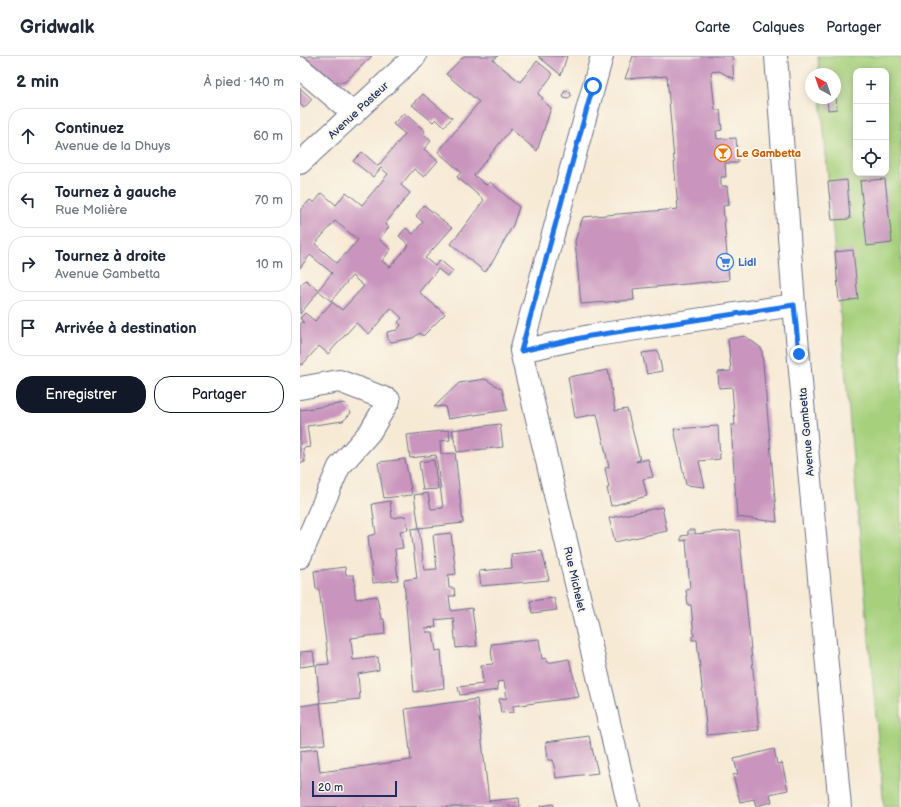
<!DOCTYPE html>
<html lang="fr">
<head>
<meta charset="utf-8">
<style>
	body { margin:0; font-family:"Balsamiq Sans",sans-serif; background:#f6f6f7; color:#1f2937 }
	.controls { position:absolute; right:12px; top:12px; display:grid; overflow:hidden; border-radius:8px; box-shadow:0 2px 10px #0003 }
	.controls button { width:36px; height:36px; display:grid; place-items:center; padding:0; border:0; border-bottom:1px solid #e0e1e3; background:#fff; color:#1f2937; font:20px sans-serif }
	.compass { position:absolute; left:505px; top:12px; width:36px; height:36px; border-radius:50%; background:#fff; box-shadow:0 2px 10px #0003; rotate:320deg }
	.scale { position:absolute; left:12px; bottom:10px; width:85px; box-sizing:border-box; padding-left:4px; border:2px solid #1b2f5e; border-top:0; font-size:11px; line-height:14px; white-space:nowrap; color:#1b2f5e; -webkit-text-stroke:3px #fbf7ec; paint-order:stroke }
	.stop { position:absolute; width:12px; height:12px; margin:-9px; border:3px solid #1a73e8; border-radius:50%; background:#fff }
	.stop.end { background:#1a73e8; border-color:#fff; box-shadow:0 1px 4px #0008 }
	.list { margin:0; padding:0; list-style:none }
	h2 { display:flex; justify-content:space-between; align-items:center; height:52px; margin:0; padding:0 16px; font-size:17px }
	h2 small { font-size:13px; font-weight:400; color:#747a83 }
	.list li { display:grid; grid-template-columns:26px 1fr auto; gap:12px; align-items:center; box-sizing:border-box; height:56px; margin:0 8px 8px; padding:0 8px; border:1px solid #e0e1e3; border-radius:16px }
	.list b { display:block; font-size:15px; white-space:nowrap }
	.list p { margin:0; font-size:13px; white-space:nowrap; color:#747a83 }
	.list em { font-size:13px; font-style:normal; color:#747a83 }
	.actions { display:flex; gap:8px; padding:12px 16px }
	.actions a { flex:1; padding:9px 0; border:1px solid #111827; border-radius:16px; text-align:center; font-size:14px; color:#111827 }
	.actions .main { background:#111827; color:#fff }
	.icon { flex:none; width:22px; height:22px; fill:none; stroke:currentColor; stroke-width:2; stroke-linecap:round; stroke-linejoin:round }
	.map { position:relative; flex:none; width:601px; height:751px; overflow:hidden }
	header { display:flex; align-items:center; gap:24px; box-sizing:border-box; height:56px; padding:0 20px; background:#fff; border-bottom:1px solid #e0e1e3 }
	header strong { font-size:19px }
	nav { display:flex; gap:22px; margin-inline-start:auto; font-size:14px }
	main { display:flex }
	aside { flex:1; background:#fff }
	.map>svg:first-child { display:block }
	.green { fill:#a6d07b; stroke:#60806c; fill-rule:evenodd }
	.building { fill:#c994bd; fill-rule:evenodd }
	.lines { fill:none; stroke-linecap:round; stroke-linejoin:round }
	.street-casing { stroke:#687088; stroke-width:24 }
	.secondary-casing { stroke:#687088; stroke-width:24 }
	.street { stroke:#fff; stroke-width:22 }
	.secondary { stroke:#fff; stroke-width:22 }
	.route { stroke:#1a73e8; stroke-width:5 }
	.labels { text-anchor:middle; stroke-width:4; stroke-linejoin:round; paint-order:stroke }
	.street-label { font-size:11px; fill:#1b2f5e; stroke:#fbf7ec }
	.food-label { font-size:11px; font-weight:bold; fill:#c56008; stroke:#fbf7ec; text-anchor:start }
	.shop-label { font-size:11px; font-weight:bold; fill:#366cbe; stroke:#fbf7ec; text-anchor:start }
</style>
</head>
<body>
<header>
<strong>Gridwalk</strong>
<nav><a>Carte</a><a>Calques</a><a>Partager</a></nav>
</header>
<main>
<aside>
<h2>2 min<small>À pied · 140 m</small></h2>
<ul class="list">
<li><svg class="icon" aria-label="ahead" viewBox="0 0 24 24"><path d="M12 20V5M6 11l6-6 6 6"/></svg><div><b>Continuez</b><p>Avenue de la Dhuys</p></div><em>60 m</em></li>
<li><svg class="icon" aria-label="left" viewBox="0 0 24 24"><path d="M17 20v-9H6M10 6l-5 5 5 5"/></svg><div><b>Tournez à gauche</b><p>Rue Molière</p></div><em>70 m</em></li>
<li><svg class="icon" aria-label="right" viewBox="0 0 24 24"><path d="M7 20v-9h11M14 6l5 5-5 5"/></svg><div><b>Tournez à droite</b><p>Avenue Gambetta</p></div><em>10 m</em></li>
<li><svg class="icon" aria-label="arrive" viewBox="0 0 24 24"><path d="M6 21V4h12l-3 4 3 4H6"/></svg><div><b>Arrivée à destination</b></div></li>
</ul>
<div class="actions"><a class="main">Enregistrer</a><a>Partager</a></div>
</aside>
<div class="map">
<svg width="601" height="751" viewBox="0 0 601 751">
	<rect width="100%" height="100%" fill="#fbf7ec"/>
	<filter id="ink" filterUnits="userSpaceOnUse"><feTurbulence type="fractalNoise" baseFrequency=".025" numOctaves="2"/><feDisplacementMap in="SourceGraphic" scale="8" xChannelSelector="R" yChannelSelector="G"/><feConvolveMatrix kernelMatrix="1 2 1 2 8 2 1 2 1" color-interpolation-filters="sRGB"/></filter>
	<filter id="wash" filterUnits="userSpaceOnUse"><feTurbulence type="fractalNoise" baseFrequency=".012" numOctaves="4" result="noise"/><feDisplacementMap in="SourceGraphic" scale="16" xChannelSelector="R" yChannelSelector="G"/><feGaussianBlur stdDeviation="0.9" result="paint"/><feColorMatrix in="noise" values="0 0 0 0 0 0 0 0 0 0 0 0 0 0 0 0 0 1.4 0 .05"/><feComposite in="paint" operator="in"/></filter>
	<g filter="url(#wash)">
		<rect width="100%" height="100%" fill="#f7ead5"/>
		<path class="green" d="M518 0H601V751H584L521 42H535V18H519ZM556 15H586V117H556Z"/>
		<g id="blocks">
			<path class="building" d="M7 0H72L45 26H32L4 3Z
				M164 0H198L193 4 220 26 237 5 253 18 238 38 243 42 242 44 251 52 237 95 211 73 174 119 186 129 190 126 219 151 213 169 193 205 185 216 151 188 184 144 157 121 161 116 138 96 179 46 146 18Z
				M238 0H267L261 19Z
				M333 0H432L434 23 419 15 411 16 415 54H420L422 74 416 75 417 83 436 82 438 107H425L426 121H421V130H427L429 149 423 150 429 224 333 233 334 244 281 248 275 185 283 161 378 153 367 20 325 23Z
				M0 32 12 43 4 52 0 48Z
				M263 39a4 4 0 1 1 8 0a4 4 0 1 1-8 0Z
				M123 38 152 62 144 71 136 63 133 66 112 49Z
				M527 42H536L537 53 528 54Z
				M104 57 125 75 123 78 131 85 124 93 138 105 124 121 114 113 101 129 110 137 85 168 89 171 79 183 91 193 82 205 90 211 109 189 99 180 106 172 113 178 123 166 116 160 124 149 152 172 125 202 135 210 140 204 153 215 148 221 138 213 119 236 145 258 123 280 120 277 113 282 92 286 88 284 87 276 97 274 101 269 98 266 102 262 91 252 69 278 56 267 28 298 19 290 3 308 0 309V267L1 266 4 267 0 262 5 257 15 265 32 246 42 254 64 230 52 220 31 245 19 235 0 258V229L6 224 18 234 32 217 10 199 0 212V154L10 144 14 147 22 137 36 149 46 136 62 149 88 118 81 112 73 121 53 105 62 96 78 110 105 78 93 68ZM35 165 58 184 37 207 15 188Z
				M585 123 592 187 567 190 560 125Z
				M547 124 550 163 532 164 528 126Z
				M553 194 558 243 539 246 535 196Z
				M445 280 461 292 462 296 477 466 437 461 431 369H435L432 331 419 332 418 316 431 315 428 283Z
				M358 295 362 315 347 318 342 297Z
				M308 314 315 355 327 353 340 404 336 405V406L348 403 353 421 343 423 347 440 311 450 307 432H309L305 412 309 411 297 358 275 362 268 321Z
				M185 323 202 333 207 354 148 363 145 350 134 351 159 327Z
				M45 347 51 357 43 365 7 370 10 391 3 392 5 406 0 407V354Z
				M200 368 203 391 157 396 152 374Z
				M418 370 420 403 399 405 405 431 386 429 374 373Z
				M149 374 150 384 140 385 141 398 155 397 163 467 119 472 114 439 128 437 131 453 143 452 136 399 110 402 107 379Z
				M105 403 112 439 84 442 78 407 80 406Z
				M134 404 138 433 123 434 119 406Z
				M90 445 92 462 106 460 108 474 100 475 103 492 95 493 98 524 73 527 68 480 76 478 72 448Z
				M362 451 367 475 315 486 309 462Z
				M119 472 124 514 137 513 133 479 151 477 156 518 148 519 149 532H154L155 540H149L151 555 172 552 177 590 156 592 153 562 135 564 136 571 125 572 126 576H133L136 595 141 594 144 632 114 636 111 598H110L104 524 117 522 111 473Z
				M388 474H395V478L439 474 459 674 407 679 397 584H392V580H394L391 549H388L386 534 390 533 386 484 381 485V480L388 479Z
				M242 495 249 524 181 530 179 515 212 512 211 498Z
				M45 511 46 519H54L55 529H54L56 543 77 540 81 563H84L85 578 51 582 53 604 78 601 79 614 58 618 60 643 20 647 16 609 29 608 19 533H16L14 515Z
				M254 542 257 554 232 557 230 545Z
				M239 583 242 603 246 602 247 607 269 603 279 641 213 650 214 656 201 657 199 643 207 642 204 625 197 626 198 634 160 639 158 631 183 628 181 609 193 608 191 594H192L191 588Z
				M13 595 15 609 0 611V596Z
				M177 643 189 745 219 742 220 751H0V695L17 693 20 716 111 704 105 653Z
				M20 647 25 688 0 691V650Z
				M289 680 298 717 256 722 253 704H248L246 686Z
				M474 693 477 708 482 707 488 734 470 738 472 746 456 750 454 743 440 746 433 719 438 718 434 703Z
				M253 748 254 751H241V750Z"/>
		</g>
	</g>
	<g filter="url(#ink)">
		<use href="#blocks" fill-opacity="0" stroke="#687088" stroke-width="1"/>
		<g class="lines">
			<g class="street-casing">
				<path id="street" d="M302 0 221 295 329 751
					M0 12 54 58
					M221 295 290 280 494 249
					M0 332 39 325 89 344 70 376 39 411 0 501"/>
			</g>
			<g class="secondary-casing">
				<path id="secondary" d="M476 0 494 249 540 751
					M0 107 115 0"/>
			</g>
			<use href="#street" class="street"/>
			<use href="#secondary" class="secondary"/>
		</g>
	</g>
	<g class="lines" filter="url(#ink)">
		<path class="route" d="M293 30 221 295 290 280 494 249 499 298"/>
	</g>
	<defs>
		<g id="bar-ring" transform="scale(0.9)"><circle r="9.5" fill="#fbf7ec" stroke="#e8710a" stroke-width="1.5"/><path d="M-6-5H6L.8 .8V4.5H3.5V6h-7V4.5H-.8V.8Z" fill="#e8710a"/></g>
		<g id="supermarket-ring" transform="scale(0.9)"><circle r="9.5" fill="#fbf7ec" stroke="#3f7fe0" stroke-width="1.5"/><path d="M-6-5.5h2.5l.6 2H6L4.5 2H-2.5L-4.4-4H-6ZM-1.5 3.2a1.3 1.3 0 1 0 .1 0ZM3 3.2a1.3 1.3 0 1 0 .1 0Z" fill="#3f7fe0"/></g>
	</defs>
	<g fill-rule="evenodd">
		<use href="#bar-ring" x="423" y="97"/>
		<use href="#supermarket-ring" x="425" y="206"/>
	</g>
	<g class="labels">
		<g class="street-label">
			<text transform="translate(58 54) rotate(-43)" y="4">Avenue Pasteur</text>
			<text transform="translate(506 376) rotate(-95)" y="4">Avenue Gambetta</text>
			<text transform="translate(275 523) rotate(77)" y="4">Rue Michelet</text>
		</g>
		<g class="food-label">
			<text x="436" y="101">Le Gambetta</text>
		</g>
		<g class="shop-label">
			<text x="438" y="210">Lidl</text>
		</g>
	</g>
</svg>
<div class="controls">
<button>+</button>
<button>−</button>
<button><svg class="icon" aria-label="locate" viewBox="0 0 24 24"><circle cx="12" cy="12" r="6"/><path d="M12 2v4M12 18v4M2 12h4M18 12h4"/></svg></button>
</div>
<svg class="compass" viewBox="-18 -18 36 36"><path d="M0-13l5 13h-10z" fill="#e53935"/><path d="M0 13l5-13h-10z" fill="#747a83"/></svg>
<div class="scale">20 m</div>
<div class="stop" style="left:293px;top:30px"></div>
<div class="stop end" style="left:499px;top:298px"></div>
</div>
</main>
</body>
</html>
